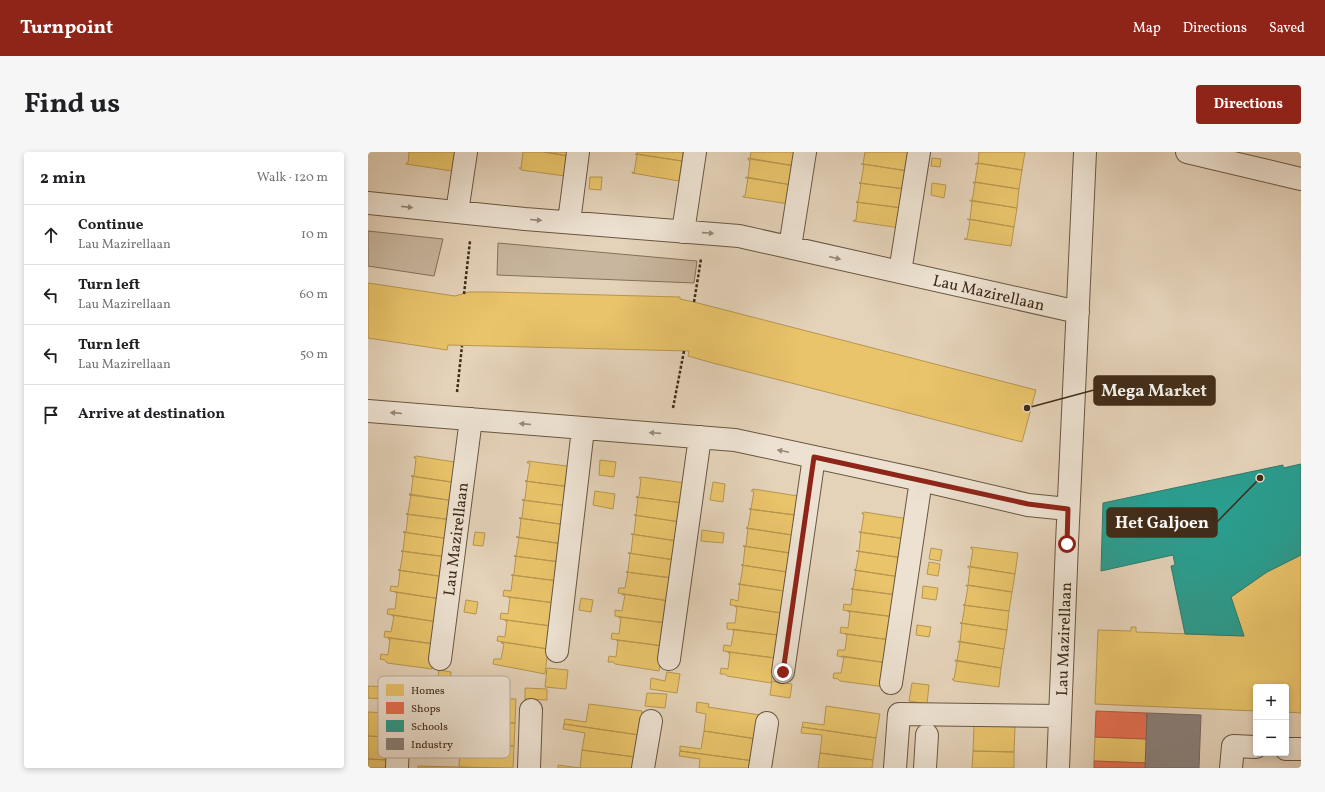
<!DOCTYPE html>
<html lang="en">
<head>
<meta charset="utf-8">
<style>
	body { margin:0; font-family:Vollkorn,serif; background:#f6f6f6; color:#202124 }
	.controls { position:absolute; right:12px; bottom:12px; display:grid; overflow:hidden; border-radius:4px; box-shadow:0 2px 6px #0003 }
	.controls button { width:36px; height:36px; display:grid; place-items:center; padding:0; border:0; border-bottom:1px solid #e0e0e0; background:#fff; color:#202124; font:20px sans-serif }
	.stop { position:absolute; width:12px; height:12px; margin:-9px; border:3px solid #8f2418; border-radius:50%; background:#fff }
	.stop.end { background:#8f2418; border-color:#fff; box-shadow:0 1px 4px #0008 }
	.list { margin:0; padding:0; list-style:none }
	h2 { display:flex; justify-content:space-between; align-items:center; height:52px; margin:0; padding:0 16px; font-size:17px }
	h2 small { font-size:13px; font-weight:400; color:#757577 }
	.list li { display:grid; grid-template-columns:26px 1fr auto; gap:12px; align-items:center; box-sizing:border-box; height:60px; padding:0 16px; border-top:1px solid #e0e0e0 }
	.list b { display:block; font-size:15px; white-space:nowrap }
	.list p { margin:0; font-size:13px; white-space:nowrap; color:#757577 }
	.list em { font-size:13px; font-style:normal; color:#757577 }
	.icon { flex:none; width:22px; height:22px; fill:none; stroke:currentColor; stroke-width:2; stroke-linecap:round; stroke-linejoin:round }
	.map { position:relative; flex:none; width:933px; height:616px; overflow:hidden; border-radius:4px }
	header { display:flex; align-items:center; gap:24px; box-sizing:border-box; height:56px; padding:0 20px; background:#8f2418; color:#fff }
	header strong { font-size:19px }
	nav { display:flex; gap:22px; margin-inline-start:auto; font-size:14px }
	.intro { display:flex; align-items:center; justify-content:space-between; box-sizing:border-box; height:96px; padding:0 24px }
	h1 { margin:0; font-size:28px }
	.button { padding:10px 18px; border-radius:4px; background:#8f2418; color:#fff; font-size:14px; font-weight:700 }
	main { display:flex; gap:24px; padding:0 24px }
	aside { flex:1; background:#fff; border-radius:4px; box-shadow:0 2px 6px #0003 }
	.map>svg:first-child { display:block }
	.green { fill:#c8b69e; stroke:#84715b }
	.homes { fill:#e9c46a; stroke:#b79651 }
	.shops { fill:#e76f51; stroke:#b55b40 }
	.schools { fill:#2a9d8f; stroke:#317b6b }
	.industry { fill:#8a817c; stroke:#74685e }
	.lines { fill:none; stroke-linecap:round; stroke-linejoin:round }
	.minor-casing { stroke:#6a5640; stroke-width:24 }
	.path { stroke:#412c18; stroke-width:2.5; stroke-dasharray:3 2; stroke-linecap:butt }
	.minor { stroke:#ede2d2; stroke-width:22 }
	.oneway { fill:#978775 }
	.route { stroke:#8f2418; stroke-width:5 }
	.labels { text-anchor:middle; stroke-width:4; stroke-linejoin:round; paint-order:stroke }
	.street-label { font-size:16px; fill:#412c18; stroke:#ede2d2 }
	.key { fill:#ede2d2; stroke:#b9ab9a; stroke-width:1 }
	.key-label { font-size:11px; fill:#412c18 }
	.leader { fill:none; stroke:#412c18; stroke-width:1.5 }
	.callout-dot { fill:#412c18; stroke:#ede2d2; stroke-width:1.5 }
	.callout { fill:#412c18; stroke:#412c18; stroke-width:1.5 }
	.callout-label { font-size:17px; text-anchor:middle; font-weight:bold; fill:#fff }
</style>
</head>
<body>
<header>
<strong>Turnpoint</strong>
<nav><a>Map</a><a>Directions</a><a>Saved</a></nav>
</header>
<div class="intro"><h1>Find us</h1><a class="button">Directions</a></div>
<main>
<aside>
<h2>2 min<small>Walk · 120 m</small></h2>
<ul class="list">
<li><svg class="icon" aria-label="ahead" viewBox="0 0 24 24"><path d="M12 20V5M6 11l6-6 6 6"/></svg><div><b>Continue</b><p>Lau Mazirellaan</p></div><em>10 m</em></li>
<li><svg class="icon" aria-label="left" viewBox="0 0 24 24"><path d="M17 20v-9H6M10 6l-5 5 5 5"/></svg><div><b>Turn left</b><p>Lau Mazirellaan</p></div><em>60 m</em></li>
<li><svg class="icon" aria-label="left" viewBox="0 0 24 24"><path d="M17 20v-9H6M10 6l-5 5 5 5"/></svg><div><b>Turn left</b><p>Lau Mazirellaan</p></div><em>50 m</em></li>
<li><svg class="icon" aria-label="arrive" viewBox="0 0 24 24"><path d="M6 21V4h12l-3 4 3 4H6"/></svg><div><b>Arrive at destination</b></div></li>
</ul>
</aside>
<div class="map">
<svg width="933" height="616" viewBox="0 0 933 616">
	<rect width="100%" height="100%" fill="#e4d2b9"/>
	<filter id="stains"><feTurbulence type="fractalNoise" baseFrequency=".005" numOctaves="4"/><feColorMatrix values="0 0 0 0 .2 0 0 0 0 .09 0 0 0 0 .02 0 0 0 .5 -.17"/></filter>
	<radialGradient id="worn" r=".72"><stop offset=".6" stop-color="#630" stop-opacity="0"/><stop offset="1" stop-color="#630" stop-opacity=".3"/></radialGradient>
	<path class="green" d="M0 79 75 87 66 124 0 114Z
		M130 91 329 109 326 131 129 123Z"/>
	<path class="homes" d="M41 0H87L84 19 38 12V11H40Z
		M155 0H176L200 4 197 24 153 18V16H151H153Z
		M176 0H201L200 4Z
		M269 0H315L314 9 269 2Z
		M383 0H429L427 14 382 7Z
		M497 0H543L540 19 495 12Z
		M611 0H657L654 18 610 11Z
		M267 2 314 9 311 29 264 21V20L266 21 269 3Z
		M380 6 427 14 424 33 380 26 382 8H380Z
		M564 6 573 7 572 15 563 14Z
		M608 11 654 18 651 37 607 30 610 12H607Z
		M493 12H494L540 19 537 37 491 31 493 30 496 12Z
		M222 25H234L233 38 221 37Z
		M378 25 424 33 421 52 375 45V44H377L380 26H377Z
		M605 30 651 37 649 56 604 49 607 31H605Z
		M491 31 537 37 534 56 488 50 490 49 493 32Z
		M564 31 578 33 576 46 563 43Z
		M602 48 649 56 646 75 602 67 604 50 602 49Z
		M488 50 534 56 532 76 485 69 486 68H488L490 50Z
		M599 67 646 75 643 94 596 87 599 86 602 69Z
		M0 131 87 144 101 140H124L312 145V147L326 150 668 238 654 290 341 210 320 204 321 199 80 193 79 198 0 186Z
		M48 304 93 311 90 331 43 324H46L48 306H46V305Z
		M232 308 248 310 246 325 231 323Z
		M160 309 206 315 203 335 157 329H159L162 311H159Z
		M43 324 90 331 87 349 41 342H43L45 325Z
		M273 325 318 331 315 351 268 345 271 344 273 327 271 326Z
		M157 329 203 335 201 354 154 348 157 347 159 330Z
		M345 330 357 332 355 350 342 348Z
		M385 337 430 344 427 363 381 357H383L386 339H383Z
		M227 339 247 342 245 357 225 353Z
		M41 343 87 349 85 368 38 362 40 361 43 343Z
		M268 345 315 351 312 370 266 363H268L270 346Z
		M154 348 201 354 198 373 151 366H154L156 348Z
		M381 357 427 363 424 383 378 376 380 375 383 358Z
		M496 360 541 367 538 387 491 380H493L496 362H494V361Z
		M38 362 85 368 82 387 35 380H38L40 362Z
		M266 363 312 370 309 389 263 382H266L268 364Z
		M151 366 198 373 195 392 148 385H151L153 367Z
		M378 376 424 383 422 401 375 394H378L380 376Z
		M334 378 356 381 355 391 333 389Z
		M35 380 82 387 79 405 33 399H35L37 381Z
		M107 380 117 381 115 394 105 393Z
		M491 380 538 387 535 406 489 399H491L493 381Z
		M263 382 309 389 307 408 260 401H263L265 383Z
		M148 385 195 392 192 410 146 404H148L151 386Z
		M375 394 422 401 419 420 373 413H375L377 395Z
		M603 395 650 401 647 422 602 415 605 397H603Z
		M563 396 574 398 572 409 561 407Z
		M33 399 79 405 77 425 30 418H32L35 400Z
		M488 399 535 406 532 425 486 418 488 417 491 400Z
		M260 401 307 408 304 426 258 420 260 419 262 402Z
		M933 403V561L918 560V535H888V559L727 552 730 478 763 479V475H768V480L876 484 863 445 899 420Z
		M146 404 192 410 190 429 144 423 146 422 148 404Z
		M561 410 572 412 570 424 559 422Z
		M373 413 419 420 416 439 370 432H372L375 414Z
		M600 414 647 422 644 440 600 433 602 416H600Z
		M30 418 77 425 73 447 22 439 23 434 30 435 32 419Z
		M486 418 532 425 530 443 483 437 485 436 488 419Z
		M258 420 304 426 301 449 250 441 251 436H257L260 420Z
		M143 423 190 429 187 451 135 444 136 438 143 439 145 423Z
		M370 432 416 439 413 461 362 453 363 447 370 449 372 432Z
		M598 433 644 440 641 459 595 453 597 452 600 435 598 434Z
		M555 434 570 436 568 448 554 446Z
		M483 437 530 443 527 465 475 458 476 452 483 453 485 437Z
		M27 440 73 447 70 470 19 462 20 457H27L29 441Z
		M255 442 301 449 298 471 247 464V458L254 459 257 443H254Z
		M140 445 187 451 183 474 132 467 133 461 140 462 142 446Z
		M213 446 225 448 223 460 211 458Z
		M98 448 110 450 108 462 96 460Z
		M595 453 641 459 639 478 592 471H594L597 453Z
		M367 454 413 461 410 483 359 477V471H367L369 455H367Z
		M480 459 527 465 523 488 472 481 473 475 480 476 482 460H480Z
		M24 463 70 470 67 492 16 485 17 479 23 480 26 464H24Z
		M251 465 298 471 295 494 243 487 244 481 251 482 253 466H251Z
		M137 468 183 474 180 497 129 489 130 484 137 485 139 469H137Z
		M592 471 639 478 636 497 592 490 594 472Z
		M549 473 563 475 561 485 548 483Z
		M364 477 410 483 407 506 355 499 356 493 363 494 366 478H364Z
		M477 482 523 488 520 511 469 504 470 498H477L479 483Z
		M21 486 67 492 64 517 19 511 17 508 12 507 13 502 20 503 22 487H20Z
		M248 488 295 494 291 519 247 512 245 510H240L241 504 248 505 250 489Z
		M590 489 636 497 633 516 589 509 592 491 590 490Z
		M134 490 180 497 177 522 125 512 126 507H133L136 492 133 491Z
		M360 500 407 506 403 531 359 524 357 522H352L353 516 360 517 362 501H360Z
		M474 504 520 511 517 535 472 529 470 527 465 526 466 521H473L476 505H473Z
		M587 508 633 516 631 535 586 529 584 527H586L589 510 587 509Z
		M179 516 200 518 198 537 177 535Z
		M71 518 83 520 82 531 69 529Z
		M299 520 312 522 309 541 282 537 283 526 297 529Z
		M404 529 424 532 422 546 402 543Z
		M544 531 561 533 559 552 541 549Z
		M0 534 17 535 16 547 0 546Z
		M157 536 179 537V548L157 547Z
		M84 541H95V545L148 547 147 571 93 569 94 551H83Z
		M279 541 299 542 297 556 277 554Z
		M329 550 341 552 340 555 392 563 389 587 336 579 338 562 328 560Z
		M221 552 274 559 271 583 196 572 197 567 218 570Z
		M458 554 512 562 508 586 434 575 435 570 456 573Z
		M0 560 21 561 20 585 0 584Z
		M93 569 147 571 146 594 71 591V586L92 587Z
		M196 572 271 583 267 605 214 598 217 581 195 577Z
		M606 573 647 575 646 600 605 599Z
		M434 575 508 586 505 608 452 601 454 583 433 581Z
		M336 579 389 587 386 609 312 599V594L333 597Z
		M0 584 20 585 19 608 0 607Z
		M727 585 779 587 778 611 726 609Z
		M71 591 146 594 145 616 91 615 92 597 71 596Z
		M214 598 267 605 266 616H190V613L212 616Z
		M312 599 386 609 385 616H331L332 607 311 604Z
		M605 599 646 600V616H604Z
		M452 601 505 608 504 616H450Z
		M0 607 19 608V616H0Z
		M50 614 91 615 111 616H50Z"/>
	<path class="shops" d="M728 559 779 561V587L727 585Z
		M726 609 778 611 777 616H726Z"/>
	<path class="schools" d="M933 312V403L899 420 863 445 876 484 817 482 803 414 807 413 805 403 733 419 735 351 915 313V316Z"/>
	<path class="industry" d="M779 561 833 563 831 616H777Z"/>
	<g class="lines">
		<g class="minor-casing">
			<path id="minor" d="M819 0 933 27
				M0 51 157 67 371 84 710 160
				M89 60 98 0
				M201 70 210 0
				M315 80 327 0
				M422 95 437 0
				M532 120 551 0
				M0 259 367 288 553 328 660 353 700 357
				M189 499 215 277
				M72 507 103 267
				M301 507 332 285
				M415 520 446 305
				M523 531 553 328
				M918 597H933
				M29 616 31 567
				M161 616 163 558
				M275 616 283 569
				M392 616 399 571
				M527 616 531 562 692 564
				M557 616 559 583
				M690 616 699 391 717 0
				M863 616 865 594 888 595"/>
		</g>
		<path class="path" d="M96 142 102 89
			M326 150 333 107
			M89 240 94 194
			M305 256 316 199"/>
		<use href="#minor" class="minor"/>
	</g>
	<defs><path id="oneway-solid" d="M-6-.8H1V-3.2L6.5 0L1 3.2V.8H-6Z"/></defs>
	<g class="oneway">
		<use href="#oneway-solid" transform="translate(39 55) rotate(6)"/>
		<use href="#oneway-solid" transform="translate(168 68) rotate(5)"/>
		<use href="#oneway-solid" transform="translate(340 81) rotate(4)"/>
		<use href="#oneway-solid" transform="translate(467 106) rotate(13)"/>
		<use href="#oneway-solid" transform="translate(28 261) rotate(-175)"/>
		<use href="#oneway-solid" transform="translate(157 272) rotate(-175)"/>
		<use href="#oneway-solid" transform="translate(287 281) rotate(-176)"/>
		<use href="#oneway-solid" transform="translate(415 299) rotate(-168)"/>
	</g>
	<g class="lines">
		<path class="route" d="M415 520 446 305 660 352 700 357 699 392"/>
	</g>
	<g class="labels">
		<g class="street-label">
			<text transform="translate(621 140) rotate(13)" y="6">Lau Mazirellaan</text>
			<text transform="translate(87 387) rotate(-83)" y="6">Lau Mazirellaan</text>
			<text transform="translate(695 487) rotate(-88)" y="6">Lau Mazirellaan</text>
		</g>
	</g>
	<rect x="10" y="524" width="132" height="82" rx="6" class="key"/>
	<rect x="18" y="532" width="18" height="12" fill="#e9c46a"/>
	<rect x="18" y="550" width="18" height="12" fill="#e76f51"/>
	<rect x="18" y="568" width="18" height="12" fill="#2a9d8f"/>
	<rect x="18" y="586" width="18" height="12" fill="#8a817c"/>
	<g class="key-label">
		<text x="43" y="542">Homes</text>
		<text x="43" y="560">Shops</text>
		<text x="43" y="578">Schools</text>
		<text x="43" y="596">Industry</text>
	</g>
	<path class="leader" d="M659 256L726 238M892 326L849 370"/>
	<g class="callout-dot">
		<circle cx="659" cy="256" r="4"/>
		<circle cx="892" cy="326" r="4"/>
	</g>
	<g class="callout">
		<rect x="726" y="224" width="121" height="29" rx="4"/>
		<rect x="739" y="356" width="110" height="29" rx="4"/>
	</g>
	<g class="callout-label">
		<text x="786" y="244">Mega Market</text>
		<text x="794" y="376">Het Galjoen</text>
	</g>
	<rect width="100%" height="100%" filter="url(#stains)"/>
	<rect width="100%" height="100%" fill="url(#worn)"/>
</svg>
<div class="controls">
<button>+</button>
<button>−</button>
</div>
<div class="stop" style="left:699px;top:392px"></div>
<div class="stop end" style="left:415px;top:520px"></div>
</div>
</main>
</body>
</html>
